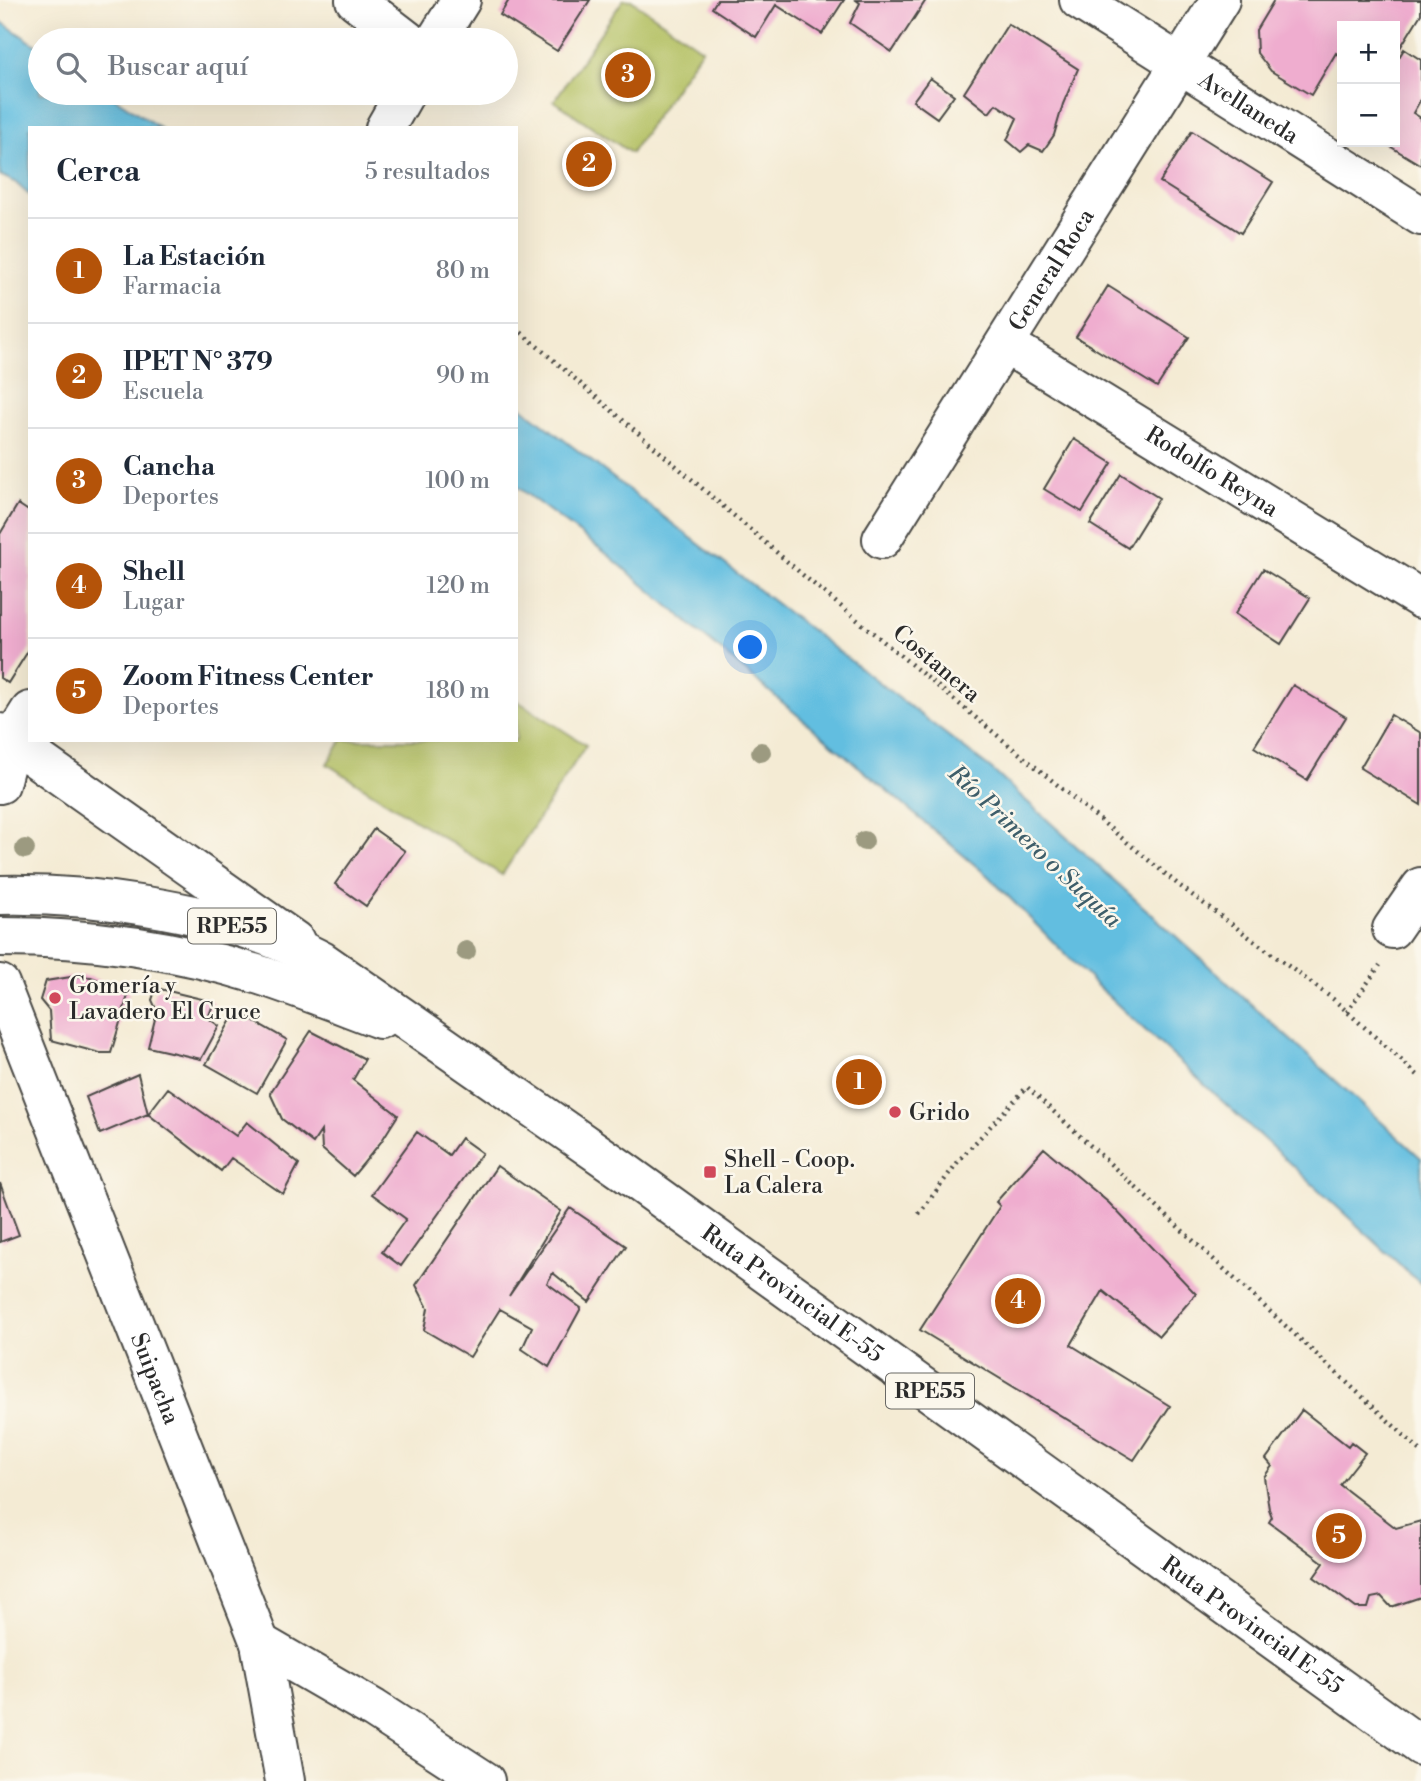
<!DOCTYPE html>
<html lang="es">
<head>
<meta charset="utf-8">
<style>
	body { margin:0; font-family:"Libre Bodoni",serif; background:#f2f2f3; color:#1f2937 }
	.controls { position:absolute; right:21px; top:21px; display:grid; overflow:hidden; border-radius:0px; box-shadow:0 7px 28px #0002 }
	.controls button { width:63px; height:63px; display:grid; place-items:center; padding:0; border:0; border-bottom:2px solid #e0e1e3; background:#fff; color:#1f2937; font:35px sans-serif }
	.you { position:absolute; left:751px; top:648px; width:24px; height:24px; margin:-18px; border:5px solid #fff; border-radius:50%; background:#1a73e8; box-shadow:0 0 0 10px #1a73e833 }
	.badge { display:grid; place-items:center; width:46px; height:46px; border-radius:50%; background:#b45309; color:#fff; font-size:23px; font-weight:700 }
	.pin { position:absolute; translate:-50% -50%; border:4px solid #fff; box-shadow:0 2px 7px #0006 }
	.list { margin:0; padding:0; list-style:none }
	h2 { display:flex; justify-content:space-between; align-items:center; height:91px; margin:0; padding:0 28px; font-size:30px }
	h2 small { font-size:23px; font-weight:400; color:#747a83 }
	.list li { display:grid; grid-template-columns:46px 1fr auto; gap:21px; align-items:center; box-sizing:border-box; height:105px; padding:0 28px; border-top:2px solid #e0e1e3 }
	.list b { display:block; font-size:26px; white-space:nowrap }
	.list p { margin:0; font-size:23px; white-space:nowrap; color:#747a83 }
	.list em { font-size:23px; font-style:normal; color:#747a83 }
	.icon { flex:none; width:38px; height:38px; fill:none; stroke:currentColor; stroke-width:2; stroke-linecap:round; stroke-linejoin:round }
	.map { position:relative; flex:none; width:1421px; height:1781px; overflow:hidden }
	.search { position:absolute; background:#fff; box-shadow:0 7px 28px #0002; left:28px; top:28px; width:490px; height:77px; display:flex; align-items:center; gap:18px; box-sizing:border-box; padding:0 24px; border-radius:38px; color:#747a83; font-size:26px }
	.panel { position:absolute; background:#fff; box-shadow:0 7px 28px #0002; left:28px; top:126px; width:490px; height:616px; border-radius:0px }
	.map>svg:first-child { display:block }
	.green { fill:#b3c062; stroke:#6f7646; stroke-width:2 }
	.water { fill:#62bee0; stroke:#467486; stroke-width:2 }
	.building { fill:#efadcf }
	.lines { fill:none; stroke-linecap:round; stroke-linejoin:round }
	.minor-casing { stroke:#494844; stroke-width:42 }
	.tertiary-casing { stroke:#494844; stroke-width:42 }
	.primary-casing { stroke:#494844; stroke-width:42 }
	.path { stroke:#494844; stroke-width:4.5; stroke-dasharray:2 5; stroke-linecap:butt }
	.minor { stroke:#fff; stroke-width:38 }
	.tertiary { stroke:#fff; stroke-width:38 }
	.primary { stroke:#fff; stroke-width:38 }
	.tree { fill:#9c9a80 }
	.poi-dot { fill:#d1495b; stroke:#fbf7ec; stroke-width:2.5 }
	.labels { text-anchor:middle; stroke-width:5; stroke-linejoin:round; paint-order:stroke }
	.shield { fill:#fbf7ec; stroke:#696865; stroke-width:2 }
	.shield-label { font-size:21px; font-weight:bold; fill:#2b2b2b }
	.street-label { font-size:23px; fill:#2b2b2b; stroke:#fbf7ec }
	.poi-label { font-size:23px; fill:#2b2b2b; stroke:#fbf7ec; text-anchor:start }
	.water-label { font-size:24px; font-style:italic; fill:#3e5e6a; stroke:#fbf7ec }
</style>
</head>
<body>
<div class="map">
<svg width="1421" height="1781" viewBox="0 0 1421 1781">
	<rect width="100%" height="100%" fill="#fbf7ec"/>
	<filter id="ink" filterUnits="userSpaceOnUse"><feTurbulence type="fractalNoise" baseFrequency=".0143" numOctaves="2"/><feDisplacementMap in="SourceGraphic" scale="14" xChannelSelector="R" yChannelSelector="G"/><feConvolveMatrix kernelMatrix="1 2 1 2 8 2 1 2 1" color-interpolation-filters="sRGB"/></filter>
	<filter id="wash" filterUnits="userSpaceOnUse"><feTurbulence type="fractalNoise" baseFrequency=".00686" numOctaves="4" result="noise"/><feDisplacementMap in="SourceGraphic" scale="28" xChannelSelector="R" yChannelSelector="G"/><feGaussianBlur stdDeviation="1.57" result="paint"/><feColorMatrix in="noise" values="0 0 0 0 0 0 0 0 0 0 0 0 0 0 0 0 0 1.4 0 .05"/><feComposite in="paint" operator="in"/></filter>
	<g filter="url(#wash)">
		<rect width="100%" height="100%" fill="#f4ebd4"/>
		<path class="green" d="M623 0H631L702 49 631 153 554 101Z
			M516 700 586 745 502 875 327 764 342 740H516Z"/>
		<path class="water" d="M0 21 40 48V93H107L160 128H30V196L15 182 0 175Z
			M516 403 991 769 1421 1158V1284L1094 983 988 876 607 554 516 486Z"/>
		<g id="blocks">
			<path class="building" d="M509 0H590L557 51 500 15Z
				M717 0H844L822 34 776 5 756 37 712 8Z
				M856 0H926L892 52 850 23 860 3Z
				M1274 0H1421V14L1395 56V26H1342V57L1336 53 1311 95 1271 71 1257 53 1256 30Z
				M1008 24 1078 69 1063 104 1054 135 1043 151 1029 145 1021 152 1007 140 1017 118 996 104 989 113 964 93Z
				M1404 49 1421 60V99L1413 113 1421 118V165L1383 142H1395V64Z
				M930 78 954 95 937 118 913 101Z
				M1192 131 1273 182 1241 233 1160 182Z
				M1108 286 1189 337 1157 387 1076 337Z
				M1074 439 1112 463 1082 512 1044 489Z
				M1121 474 1159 498 1128 548 1090 524Z
				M18 504 30 512V648L8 683 0 678V534Z
				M1263 569 1310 598 1281 644 1235 614Z
				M1293 685 1346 717 1307 780 1254 747Z
				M1391 715 1421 733V805L1360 768Z
				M374 829 405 851 366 906 335 884Z
				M77 976 91 977 129 992 111 1053H100L51 1040 49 1011 40 1000 46 981Z
				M156 988 214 1002 208 1018 219 1026 201 1059 148 1047 157 1011 152 1000Z
				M236 1011 287 1040 257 1093 206 1064Z
				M311 1031 365 1059 353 1080 398 1115 381 1142 353 1176 322 1149 321 1131 313 1143 282 1119 270 1093Z
				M138 1074 148 1114 100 1134 86 1097Z
				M168 1088 236 1136 247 1122 299 1164 283 1194 231 1158 221 1171 148 1114Z
				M417 1132 449 1155 461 1138 482 1153 401 1266 382 1252 406 1219 372 1194Z
				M1044 1148 1109 1203 1196 1294 1159 1336 1103 1291 1071 1345 1170 1406 1134 1460 920 1330 1000 1206 996 1202Z
				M497 1166 561 1211 509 1296 570 1208 626 1246 589 1302 553 1273 547 1283 581 1308 549 1367 522 1349 532 1327 500 1309 470 1357 424 1330 428 1308 416 1285Z
				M0 1183 19 1235 0 1242Z
				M1302 1410 1348 1446 1351 1442 1365 1453 1340 1485 1396 1528 1421 1521V1597L1391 1607 1381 1596 1371 1598 1368 1608H1356L1314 1577 1324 1563 1269 1522 1272 1517 1269 1509 1264 1477 1272 1466 1266 1459Z"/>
		</g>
	</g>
	<g filter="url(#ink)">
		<use href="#blocks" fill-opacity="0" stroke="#494844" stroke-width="2"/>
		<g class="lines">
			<g class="minor-casing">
				<g id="minor">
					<path d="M355 0 407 40"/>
					<path id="s1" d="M1079 0 1421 216"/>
					<path id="s2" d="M1005 344 1421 599"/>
					<path id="s3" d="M882 539 1220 0"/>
					<path d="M1392 929 1421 887"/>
					<path id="s4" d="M0 984 260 1643 285 1781"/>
					<path d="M260 1643 374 1709 485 1781"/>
				</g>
			</g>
			<g class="tertiary-casing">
				<path id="tertiary" d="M436 40 461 0
					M385 128 405 93
					M0 733 295 941
					M0 784 11 741 30 711"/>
			</g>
			<g class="primary-casing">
				<g id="primary">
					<path id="s5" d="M0 895C87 893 209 910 289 945 300 950 311 955 322 961L622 1170 1421 1746"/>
					<path d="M0 937C87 937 177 949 260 975 300 988 340 1004 380 1019"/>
				</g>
			</g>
			<path class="path" d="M516 328 804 576 1180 886 1333 999 1421 1078
				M1347 1012 1380 965
				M919 1214 960 1159 1027 1087 1421 1451"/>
			<use href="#minor" class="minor"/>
			<use href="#tertiary" class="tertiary"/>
			<use href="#primary" class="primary"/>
		</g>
		<g class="tree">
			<circle cx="761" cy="752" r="10"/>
			<circle cx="864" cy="841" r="10"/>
			<circle cx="25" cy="849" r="10"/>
			<circle cx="466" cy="951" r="10"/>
		</g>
	</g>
	<g class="poi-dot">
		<circle cx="55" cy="998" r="7"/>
		<circle cx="895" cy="1112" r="7"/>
		<rect x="703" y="1165" width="14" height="14" rx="3.5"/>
	</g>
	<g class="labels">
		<g class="shield">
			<rect x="188" y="908.5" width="88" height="35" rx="5"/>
			<rect x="886" y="1373.5" width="88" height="35" rx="5"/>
		</g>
		<g class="shield-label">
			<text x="232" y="933">RPE55</text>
			<text x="930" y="1398">RPE55</text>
		</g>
		<g class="street-label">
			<text dy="8" stroke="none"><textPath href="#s1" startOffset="201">Avellaneda</textPath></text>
			<text dy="8" stroke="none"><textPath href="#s3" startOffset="318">General Roca</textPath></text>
			<text dy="8" stroke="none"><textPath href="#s2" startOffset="243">Rodolfo Reyna</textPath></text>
			<text transform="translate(937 663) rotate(40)" y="8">Costanera</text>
			<text dy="8" stroke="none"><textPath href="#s5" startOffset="908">Ruta Provincial E-55</textPath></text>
			<text dy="8" stroke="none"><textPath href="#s4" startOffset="424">Suipacha</textPath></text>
			<text dy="8" stroke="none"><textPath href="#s5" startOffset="1475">Ruta Provincial E-55</textPath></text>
		</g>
		<g class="poi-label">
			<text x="69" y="993">Gomería y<tspan x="69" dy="26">Lavadero El Cruce</tspan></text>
			<text x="909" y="1120">Grido</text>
			<text x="724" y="1167">Shell - Coop.<tspan x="724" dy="26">La Calera</tspan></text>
		</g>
		<g class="water-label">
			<text transform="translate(1035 846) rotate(43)" y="8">Río Primero o Suquía</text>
		</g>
	</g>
</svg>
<div class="controls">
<button>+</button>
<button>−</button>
</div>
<div class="you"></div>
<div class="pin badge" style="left:859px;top:1082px">1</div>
<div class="pin badge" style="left:589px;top:164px">2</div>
<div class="pin badge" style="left:628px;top:75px">3</div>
<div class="pin badge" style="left:1018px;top:1301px">4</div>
<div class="pin badge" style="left:1339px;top:1536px">5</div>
<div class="search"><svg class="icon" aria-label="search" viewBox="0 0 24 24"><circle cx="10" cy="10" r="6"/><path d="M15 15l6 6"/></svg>Buscar aquí</div>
<section class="panel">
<h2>Cerca<small>5 resultados</small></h2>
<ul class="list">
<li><span class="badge">1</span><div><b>La Estación</b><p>Farmacia</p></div><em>80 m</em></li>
<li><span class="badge">2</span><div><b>IPET N° 379</b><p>Escuela</p></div><em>90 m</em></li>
<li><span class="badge">3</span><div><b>Cancha</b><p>Deportes</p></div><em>100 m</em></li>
<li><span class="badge">4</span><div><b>Shell</b><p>Lugar</p></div><em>120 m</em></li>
<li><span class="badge">5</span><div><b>Zoom Fitness Center</b><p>Deportes</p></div><em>180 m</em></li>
</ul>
</section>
</div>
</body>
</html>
